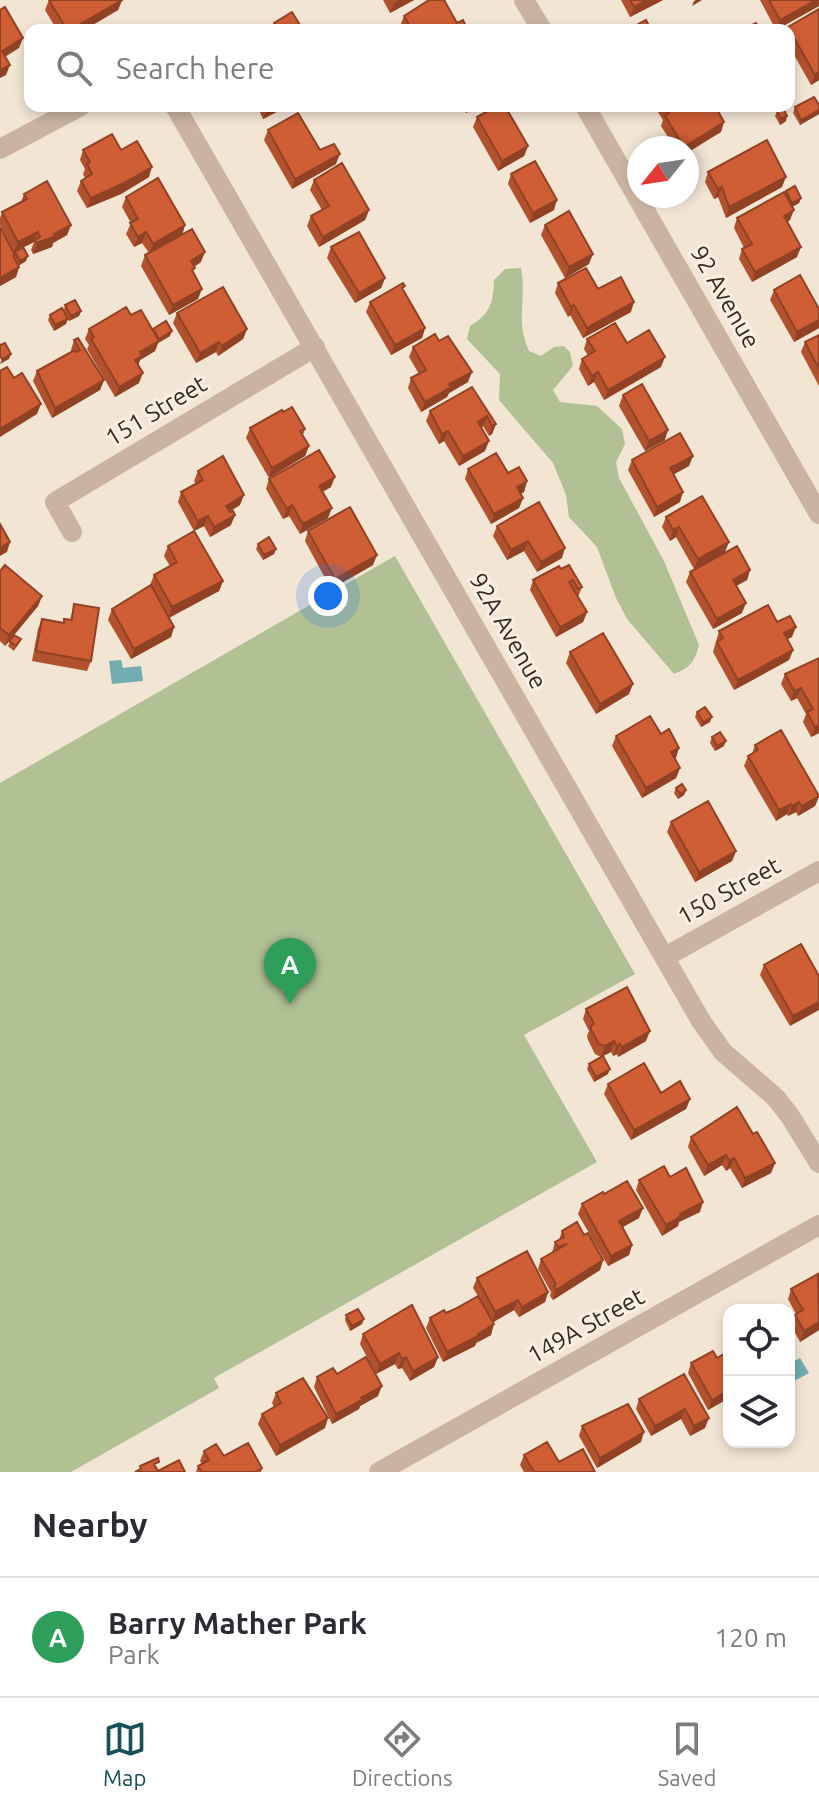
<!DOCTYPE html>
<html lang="en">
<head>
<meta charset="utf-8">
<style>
	body { margin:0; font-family:Ubuntu,sans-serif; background:#f2f2f3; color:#2b2b33 }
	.controls { position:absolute; right:24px; bottom:24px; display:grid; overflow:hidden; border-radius:16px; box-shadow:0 4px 12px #0003 }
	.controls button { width:72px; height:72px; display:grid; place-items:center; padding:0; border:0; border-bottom:2px solid #e1e1e2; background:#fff; color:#2b2b33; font:40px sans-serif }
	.compass { position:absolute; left:627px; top:136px; width:72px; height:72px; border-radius:50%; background:#fff; box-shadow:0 4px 12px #0003; rotate:240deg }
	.you { position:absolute; left:328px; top:596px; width:28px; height:28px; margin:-20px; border:6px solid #fff; border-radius:50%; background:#1a73e8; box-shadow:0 0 0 12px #1a73e833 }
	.badge { display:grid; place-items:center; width:52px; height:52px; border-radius:50%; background:#175157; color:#fff; font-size:26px; font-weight:700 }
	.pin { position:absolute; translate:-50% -66px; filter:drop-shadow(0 2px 4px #0008) }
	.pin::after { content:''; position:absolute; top:42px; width:28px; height:24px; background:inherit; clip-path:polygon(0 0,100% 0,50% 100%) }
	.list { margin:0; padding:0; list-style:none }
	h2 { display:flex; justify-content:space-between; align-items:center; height:104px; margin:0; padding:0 32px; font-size:34px }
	h2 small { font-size:26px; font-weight:400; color:#7c7c81 }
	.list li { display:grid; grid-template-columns:52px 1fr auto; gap:24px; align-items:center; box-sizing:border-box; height:120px; padding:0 32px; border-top:2px solid #e1e1e2 }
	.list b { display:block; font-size:30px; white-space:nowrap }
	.list p { margin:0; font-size:26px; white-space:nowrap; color:#7c7c81 }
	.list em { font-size:26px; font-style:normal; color:#7c7c81 }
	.icon { flex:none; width:44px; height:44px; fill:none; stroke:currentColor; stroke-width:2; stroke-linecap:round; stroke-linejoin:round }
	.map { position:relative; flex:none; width:819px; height:1472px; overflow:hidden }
	.search { position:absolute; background:#fff; box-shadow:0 4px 12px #0003; left:24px; right:24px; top:24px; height:88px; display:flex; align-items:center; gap:20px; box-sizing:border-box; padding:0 28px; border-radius:16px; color:#7c7c81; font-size:30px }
	.sheet { height:224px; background:#fff }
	nav { display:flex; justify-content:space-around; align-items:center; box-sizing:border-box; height:112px; border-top:2px solid #e1e1e2; background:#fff; font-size:22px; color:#7c7c81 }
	nav a { display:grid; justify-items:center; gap:4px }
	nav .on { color:#175157 }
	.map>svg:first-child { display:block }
	.green { fill:#b1c194 }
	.water { fill:#71adb1 }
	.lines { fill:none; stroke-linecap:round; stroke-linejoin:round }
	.minor { stroke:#cab4a0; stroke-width:20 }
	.wall { fill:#b2512e }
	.shaded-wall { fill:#914225 }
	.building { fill:#cf5e35; stroke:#914225; stroke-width:2 }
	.labels { text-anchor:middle; stroke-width:6; stroke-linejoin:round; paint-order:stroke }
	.street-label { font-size:24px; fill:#332924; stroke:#faefe0 }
</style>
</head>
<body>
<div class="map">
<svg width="819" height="1472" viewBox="0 0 819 1472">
	<rect width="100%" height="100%" fill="#f2e5d4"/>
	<path class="green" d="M521 268C527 299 515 321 529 351L541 356 554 347 564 346 570 352 573 366 553 390 560 402 597 406 622 429 625 444 616 462 619 478 664 561 699 645C695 661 690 668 674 674L627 619 616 598 597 547 569 517 566 495 553 463 499 400 500 374 467 339 470 326C491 313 493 303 494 280L505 269Z
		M395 556 635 974 524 1035 597 1162 214 1378 219 1388 71 1472H0V783Z"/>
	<path class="water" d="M121 660 123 668 141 666 143 681 112 684 109 661Z
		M800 1358 809 1373 789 1384V1364Z"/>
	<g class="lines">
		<path class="minor" d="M524 0 542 30
			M175 106 701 1021 723 1052 776 1098 790 1116 819 1163
			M585 106 819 514
			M0 149 81 106
			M72 532 55 502 315 347
			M665 957 819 871
			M379 1472 819 1225"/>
	</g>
	<path class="wall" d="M49 0H122L118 10 84 30H57L45 10Z
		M383 0H414L390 13Z
		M621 0H663L630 17Z
		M760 0H819V6L776 30Z
		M404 16 457 23 468 30H403L400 26Z
		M788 27 819 80 811 85 789 46V30H787Z
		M819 105V114L800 125 793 113 795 107Z
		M257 106H288L263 119Z
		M462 106H478L466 113Z
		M661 106H717L716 108 721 132 687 148H675L661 126 663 120 658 112Z
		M777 111 786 121 780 125 775 116Z
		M477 117 528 146 524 156 498 171 473 127Z
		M268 130 336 164 292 189 264 140Z
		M83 150H121L149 177 121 194 87 208 77 191 81 181 85 178 83 174 85 169 80 160Z
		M708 172 782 187 726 218 718 197 714 199 705 182Z
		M511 174 554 210 530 223 508 184Z
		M314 180 369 210 365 220 319 247 307 226 311 216 322 210 310 190Z
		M786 191 801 198 799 203 792 207 790 220 787 222 797 257 752 282 739 259 742 249 744 248 734 228 737 218 785 194Z
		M24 194 71 225 67 235 53 243 52 247 33 254 31 250 34 242 14 252 0 225V218L2 212 21 202Z
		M126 197 185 225 182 235 201 262 194 267 193 272 198 299 169 315 141 266 145 255 149 253 142 243 134 247 126 234 131 223 122 207Z
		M545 225 589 264 565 278 541 235Z
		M331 247 385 278 381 288 355 303 327 258Z
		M15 254 26 261 18 266 19 267 16 277 0 286Z
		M558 283 598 289 631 312 583 338 570 315 568 317 555 293Z
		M774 290 819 309V328L794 342 770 300Z
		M404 291 425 328 422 338 391 355 366 312 370 302Z
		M65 305 81 311 79 316 69 321 64 310Z
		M177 313 247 329 243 339 218 356 216 352 196 363 173 323Z
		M50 315 66 324 54 331 48 320Z
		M131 315 153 330 170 336 158 343 155 351 140 360 138 365 139 383 115 397 87 349 89 345 85 339 89 329Z
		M819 335V386L801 352 805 342Z
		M587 339 627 343 661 367 604 400 594 382 588 386 579 369 582 359 588 356 584 349Z
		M74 340 104 380 100 390 52 418 33 381 37 371 71 352V350Z
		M413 347 468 382 449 393 447 397 421 412 408 388 411 378 419 374 409 357Z
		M472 387 496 424 492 434 489 436 483 426 481 428 485 451 459 466 444 441 439 444 426 421 430 411Z
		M623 395 665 440 645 451 619 406Z
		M283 412 305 429 303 435 309 446 305 456 269 478 246 438 250 428Z
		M632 460 689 466 674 474 680 502 654 517 628 470Z
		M468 469 508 473 527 481 524 492 520 494 523 498 519 508 491 524 465 479Z
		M198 471 240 505 229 512 231 525 210 537 204 526 194 531 178 502 181 492 196 484 194 481Z
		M269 479 331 487 322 492 328 518 300 534 289 516 283 519 266 489Z
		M539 502 562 558 537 572 524 551 507 560 493 536 497 526Z
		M666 517 725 552 750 570 747 580 736 586 742 613 713 629 686 582 690 572 694 569 676 537 670 541 662 527Z
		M308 531 373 565 331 589 305 541Z
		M258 544 276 549 274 554 263 560 256 549Z
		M168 546 223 581 219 591 169 617 174 627 171 637 131 659 108 620 112 609 150 585 154 575 170 566 164 556Z
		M561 569 582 587 578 597 587 612 583 622 556 637 530 590 533 580Z
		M0 571 42 596 38 606 14 635 21 639 14 651 8 646 12 638 5 646 0 641Z
		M74 604 91 661 87 671 32 661 38 629 42 619 63 623 70 620Z
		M777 622 792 637 787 639 793 650 789 660 734 690 713 652 719 631Z
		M570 652 629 694 596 714 566 663Z
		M819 658V733L811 737 803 722 806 714 797 698 791 701 781 684 785 674Z
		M697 712 710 722 701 727 695 717Z
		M616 736 676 758H674L680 768 676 778 642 798 612 746Z
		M712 737 724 746 715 751 710 743Z
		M755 745 819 796 815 806 798 816 796 812 788 816 787 814 776 821 744 766 748 756 752 754Z
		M676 788 686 790 684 795 678 799 674 793Z
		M671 822 736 851 732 861 695 882 667 832Z
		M764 965 819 976 790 1026 760 975Z
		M586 1009 646 1041 618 1057 617 1054 613 1056 611 1052 601 1057 595 1054 588 1040 587 1036 589 1031 583 1019Z
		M589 1064 608 1074 594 1082 587 1069Z
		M608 1084 661 1093 690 1099 686 1109 631 1140 604 1094Z
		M753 1134 775 1163 771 1173 742 1188 730 1168 726 1171 722 1165 704 1176 688 1147 691 1137Z
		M670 1177 700 1212 679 1222 678 1226 662 1236 636 1190 639 1180Z
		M604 1194 639 1218 623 1227 632 1245 629 1255 608 1266 578 1214 582 1204Z
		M562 1231 584 1235 603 1260 600 1270 553 1300 550 1296 551 1292 538 1269 541 1259 552 1253 555 1242 559 1240Z
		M819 1275V1330L800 1342 791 1325 796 1314 788 1299 791 1289Z
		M477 1278 548 1292 545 1302 519 1317 514 1310 493 1322 491 1335 476 1343 475 1346 443 1362 426 1328 430 1318 455 1309 478 1296 473 1288Z
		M346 1315 362 1324 350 1331 345 1320Z
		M363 1334 438 1357 434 1367 410 1381 402 1368 398 1369 395 1364 376 1374 360 1344Z
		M729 1351V1398L708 1410 688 1373 691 1363 717 1358Z
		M337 1374 378 1396 360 1406 359 1409 332 1424 314 1387 317 1377Z
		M684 1374 705 1428 690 1436 681 1419 651 1436 636 1409 639 1399Z
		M276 1393 325 1428 276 1456 258 1424 262 1414 274 1407 272 1403Z
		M582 1426 641 1442 597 1468 579 1436Z
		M204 1451 224 1456 262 1468 261 1472H196L198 1466 202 1464 200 1461Z
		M524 1455 559 1462 595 1472H524L520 1465Z"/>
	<path class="shaded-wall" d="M122 0 118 10 84 30H70Z
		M399 0H414L390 13 394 3Z
		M647 0H663L630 17 634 7Z
		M696 0H702L692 6 694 1Z
		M816 0H819V6L776 30 780 20Z
		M23 38 19 48 0 60 2 51Z
		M10 65 6 75 0 78V70Z
		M819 72V80L811 85 815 75Z
		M272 106H288L263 119 267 109Z
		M468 106H478L466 113Z
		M819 110V114L800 125 801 120Z
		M787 116 786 121 780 125 781 119Z
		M724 122 721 132 687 153V148H683Z
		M528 146 524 156 498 171 502 161Z
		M340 154 336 164 292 189 295 179Z
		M152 167 149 177 121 194 87 208 91 198Z
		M786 177 782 187 726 218 729 207Z
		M722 187 718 197 714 199 718 189Z
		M801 198 799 203 790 208 792 203Z
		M557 200 554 210 530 223 533 213Z
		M369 210 365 220 319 247 323 237Z
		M794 210 790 220 780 226 784 216Z
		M71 225 67 235 53 243 52 247 33 254 37 243Z
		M185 225 182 235 149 254 153 244Z
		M38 232 34 242 14 252 18 242Z
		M146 232 142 243 134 247 138 237Z
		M801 247 797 257 752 282 755 272Z
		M205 252 201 262 187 271 191 261Z
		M593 254 589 264 565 278 569 267Z
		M28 256 26 261 18 266 20 261Z
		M19 267 16 277 0 286V278Z
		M385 278 381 288 355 303 359 293Z
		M202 289 198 299 169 315 173 305Z
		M634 302 631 312 583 338 587 328Z
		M574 305 570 315 568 317 571 307Z
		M81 311 79 316 69 321 71 316Z
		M68 319 66 324 54 331 55 325Z
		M819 320V328L794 342 797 332Z
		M425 328 422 338 391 355 395 345Z
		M247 329 243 339 218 356 222 346Z
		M172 331 170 336 158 343 155 351 140 360 138 366 135 360 140 352Z
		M219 342 216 352 196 363 200 353Z
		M11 354 9 359 0 364 2 359Z
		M665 357 661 367 604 400 608 390Z
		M472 372 468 382 449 393 447 397 421 412 425 402 449 384Z
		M598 372 594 382 588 386 592 376Z
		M143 373 139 383 115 397 119 387Z
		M104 380 100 390 52 418 55 408Z
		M41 404 37 414 0 437V429Z
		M487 416 483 426 474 432 478 422Z
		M496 424 492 434 489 436 492 426Z
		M668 430 665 440 645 451 649 441Z
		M448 431 444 441 439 444 442 434Z
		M489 441 485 451 459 466 463 456Z
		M309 446 305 456 269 478 272 468Z
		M693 456 689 466 667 478 670 468Z
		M335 477 331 487 315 496 319 486Z
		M527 481 524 492 513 498 517 487Z
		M683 492 680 502 654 517 657 507Z
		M244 495 240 505 222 516 226 506Z
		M523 498 519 508 491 524 494 514Z
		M292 505 289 516 283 519 287 509Z
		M332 508 328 518 300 534 303 524Z
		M235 515 231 525 210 537 214 527Z
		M208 516 204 526 194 531 198 521Z
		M679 527 676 537 670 541 673 530Z
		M528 541 524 551 507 560 511 550Z
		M10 542 7 552 0 556V548Z
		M729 542 725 552 694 570 698 559Z
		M565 548 562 558 537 572 541 562Z
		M276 549 274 554 263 560 264 555Z
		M377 555 373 565 331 589 335 579Z
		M750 570 747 580 729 590 733 580Z
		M223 581 219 591 169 618 172 607Z
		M42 596 38 606 5 646 9 635Z
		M746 603 742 613 713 629 717 619Z
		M587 612 583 622 556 637 560 627Z
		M174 627 171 637 131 659 134 649Z
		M796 627 792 637 780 643 784 633Z
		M793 650 789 660 734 690 738 680Z
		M633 684 629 694 596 714 600 704Z
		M801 688 797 698 791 701 794 691Z
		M712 717 710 722 701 727 703 722Z
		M819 725V733L811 737 815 727Z
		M726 741 724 746 715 751 717 746Z
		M679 748 676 758 667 762 671 752Z
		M680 768 676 778 642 798 646 788Z
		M686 790 684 795 678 799 680 794Z
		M819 796 815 806 798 816 802 806Z
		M799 802 796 812 788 816 792 806Z
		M791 804 787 814 776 821 779 810Z
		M736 851 732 861 695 882 699 872Z
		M819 1002V1010L790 1026 793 1016Z
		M650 1031 646 1041 618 1057 622 1047Z
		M614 1041 611 1052 601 1057 605 1046Z
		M620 1044 617 1054 613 1056 617 1046Z
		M610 1069 608 1074 594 1082 596 1077Z
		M690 1099 686 1109 631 1140 634 1130Z
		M726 1155 722 1165 704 1176 708 1165Z
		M734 1158 730 1168 726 1171 729 1161Z
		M775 1163 771 1173 742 1188 745 1178Z
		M703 1202 700 1212 679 1222 678 1226 662 1236 666 1225 680 1214Z
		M643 1208 639 1218 615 1231 619 1221Z
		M632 1245 629 1255 608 1266 611 1256Z
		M603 1260 600 1270 553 1300 556 1290Z
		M548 1292 545 1302 519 1317 522 1307Z
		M518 1300 514 1310 492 1323 495 1312Z
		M364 1319 362 1324 350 1331 352 1326Z
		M819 1322V1330L800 1342 804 1331Z
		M494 1324 491 1335 476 1343 475 1346 443 1362 447 1352Z
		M399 1353 395 1364 376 1374 380 1364Z
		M406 1357 402 1368 398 1369 402 1359Z
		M438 1357 434 1367 410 1381 413 1371Z
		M382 1386 378 1396 360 1406 359 1409 332 1424 336 1414Z
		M729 1390V1398L708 1410 712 1400Z
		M685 1409 681 1419 651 1436 655 1426Z
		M328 1418 325 1428 276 1456 280 1445Z
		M709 1418 705 1428 690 1436 694 1426Z
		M644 1432 641 1442 597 1468 600 1458Z"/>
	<path class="building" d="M49 0H122L70 30H67Z
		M429 0H444L457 23 463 20 468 30H425L423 26 417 30H412L404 16Z
		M630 0H647L634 7Z
		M769 0H816L780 20Z
		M5 7 23 38 2 51 10 65 0 70V10Z
		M819 9V72L815 75 788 27Z
		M292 12 303 30H279L274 23Z
		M646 20 651 30H628Z
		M756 23 760 30H745L744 29Z
		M814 97 819 105V110L801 120 795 107Z
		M497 106H505L528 146 502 161 477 117Z
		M665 106H715L724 122 684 147 665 116 669 113Z
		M783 108 787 116 781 119 777 111Z
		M298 113 320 150 334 144 340 154 295 179 268 130Z
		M112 134 121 150 137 141 152 167 124 183 91 198 81 181 92 174 87 164 90 162 83 150Z
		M767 140 786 177 729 207 722 187 718 189 708 172Z
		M535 161 557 200 533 213 511 174Z
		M342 163 369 210 323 237 311 216 329 206 314 180Z
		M158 178 185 225 153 244 146 232 138 237 130 223 138 219 126 197Z
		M47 181 71 225 54 234 56 236 37 243 35 240 40 237 38 232 18 242 2 212 27 199 24 194Z
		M795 186 801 198 792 203 786 191Z
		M784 192 794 210 784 216 801 247 755 272 742 249 752 244 737 218Z
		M569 211 593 254 569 267 545 225Z
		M0 227 15 255 13 256 19 267 0 278Z
		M192 229 205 252 191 261 195 268 192 270 202 289 173 305 145 255Z
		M359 232 385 278 359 293 331 247Z
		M23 247 28 256 20 261 15 252Z
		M586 268 598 289 621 277 634 302 587 328 574 305 571 307 558 283Z
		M800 275 819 309V320L797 332 774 290Z
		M403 283 405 286 402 288 425 328 395 345 370 302Z
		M223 287 247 329 222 346 219 342 200 353 177 313Z
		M75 300 81 311 71 316 65 305Z
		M126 307 131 315 141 310 159 341 140 352 142 356 135 360 143 373 119 387 91 339 94 337 89 329Z
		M62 308 68 319 55 325 50 315Z
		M166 321 172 331 159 339 153 329Z
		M615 323 627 343 649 330 665 357 608 390 598 372 592 376 582 359 595 351 587 339Z
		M435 334 439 341 448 336 472 372 449 384 451 387 425 402 411 378 426 370 413 347Z
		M819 335V369L805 342Z
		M78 338 104 380 55 408 37 371 75 350 76 352 80 350 74 340Z
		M5 343 11 354 2 359 0 356V345Z
		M7 367 14 378 22 373 41 404 0 429V371Z
		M642 384 668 430 649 441 623 395Z
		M472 387 496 424 492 426 487 416 478 422 489 441 463 456 448 431 442 434 430 411Z
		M292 407 305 429 300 431 309 446 272 468 250 428 282 410 283 412Z
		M680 433 693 456 670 468 683 492 657 507 632 460Z
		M319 450 335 477 319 486 332 508 303 524 292 505 287 509 269 479Z
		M496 453 508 473 519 467 527 481 517 487 523 498 494 514 468 469Z
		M223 456 244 495 226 506 230 512 233 511 235 515 214 527 208 516 198 521 181 492 203 480 198 471Z
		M702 496 729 542 698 559 679 527 673 530 666 517Z
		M539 502 565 548 541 562 528 541 511 550 497 526Z
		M350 507 377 555 335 579 308 531Z
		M0 524 10 542 0 548Z
		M194 531 223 581 172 607 154 575 177 562 168 546Z
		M269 537 276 549 264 555 258 544Z
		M737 546 750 570 733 580 746 603 717 619 690 572Z
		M5 565 42 596 9 635 0 628V571Z
		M569 565 582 587 578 589 573 580 569 582 587 612 560 627 533 580 559 566 561 569Z
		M151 585 174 627 134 649 112 609Z
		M74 604 99 608 91 661 36 651 42 619 64 623V619L72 620Z
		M768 605 777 622 790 616 796 627 784 633 793 650 738 680 717 642 723 638 719 631Z
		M603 633 633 684 600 704 570 652Z
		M14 635 21 639 16 646 9 641Z
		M819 658V725L815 727 807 712 813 709 801 688 794 691 785 674Z
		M705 707 712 717 703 722 697 712Z
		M650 716 661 734 669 729 679 748 671 752 680 768 646 788 616 736Z
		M781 730 819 796 802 806 799 802 792 806 791 804 779 810 748 756 758 750 755 745Z
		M720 732 726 741 717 746 712 737Z
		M682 784 686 790 680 794 676 788Z
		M708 801 736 851 699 872 671 822Z
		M801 944 819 976V1002L793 1016 764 965Z
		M627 987 650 1031 622 1047 620 1044 617 1046 614 1041 605 1046 599 1044 591 1030V1026L594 1024 586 1009Z
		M603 1056 610 1069 596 1077 589 1064Z
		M644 1063 661 1093 680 1081 690 1099 634 1130 608 1084Z
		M737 1107 753 1134 757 1132 775 1163 745 1178 734 1158 729 1161 726 1155 708 1165 691 1137Z
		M664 1166 670 1177 686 1168 703 1202 680 1214 681 1216 666 1225 639 1180Z
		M627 1181 643 1208 619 1221 632 1245 611 1256 582 1204 603 1192 604 1194Z
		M577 1222 584 1235 588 1233 603 1260 556 1290 554 1286 556 1284 541 1259 567 1244 558 1247 555 1242 564 1237 562 1231Z
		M527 1251 548 1292 522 1307 518 1300 495 1312 477 1278Z
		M818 1274 819 1322 804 1331 795 1315 803 1310 791 1289Z
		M478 1296 494 1324 478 1334V1336L447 1352 430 1318 444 1310 446 1313 455 1309Z
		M412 1305 438 1357 413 1371 406 1357 402 1359 399 1353 380 1364 363 1334Z
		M358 1309 364 1319 352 1326 346 1315Z
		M713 1351 717 1358 729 1351V1390L712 1400 691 1363Z
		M366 1357 382 1386 361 1398 363 1399 336 1414 317 1377 333 1368 337 1374Z
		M684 1374 709 1418 694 1426 685 1409 655 1426 639 1399Z
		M303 1378 328 1418 280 1445 262 1414 281 1403 276 1393Z
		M628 1404 644 1432 600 1458 582 1426Z
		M547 1442 559 1462 583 1449 595 1472H534L524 1455Z
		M248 1443 262 1468 255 1472H202L198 1466 209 1460 204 1451 216 1444 224 1456Z
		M158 1458 159 1462 154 1464 158 1471 179 1460 185 1472H135L141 1469 140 1466Z"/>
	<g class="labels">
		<g class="street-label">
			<text transform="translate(725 297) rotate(60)" y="8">92 Avenue</text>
			<text transform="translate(156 411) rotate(-31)" y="8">151 Street</text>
			<text transform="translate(508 631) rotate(60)" y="8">92A Avenue</text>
			<text transform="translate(729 891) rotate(-29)" y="8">150 Street</text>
			<text transform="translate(586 1326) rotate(-29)" y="8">149A Street</text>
		</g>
	</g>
</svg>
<div class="controls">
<button><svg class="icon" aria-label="locate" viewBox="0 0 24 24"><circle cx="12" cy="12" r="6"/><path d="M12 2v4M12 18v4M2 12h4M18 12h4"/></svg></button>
<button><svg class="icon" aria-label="layers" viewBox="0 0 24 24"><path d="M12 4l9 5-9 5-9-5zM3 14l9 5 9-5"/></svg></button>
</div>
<svg class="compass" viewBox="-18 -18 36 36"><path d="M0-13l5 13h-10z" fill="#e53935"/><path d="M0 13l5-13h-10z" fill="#7c7c81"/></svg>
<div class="you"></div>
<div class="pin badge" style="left:290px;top:1004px;background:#2e9e5b">A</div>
<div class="search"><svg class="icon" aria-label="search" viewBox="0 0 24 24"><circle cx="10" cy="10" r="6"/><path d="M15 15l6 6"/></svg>Search here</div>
</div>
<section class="sheet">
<h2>Nearby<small></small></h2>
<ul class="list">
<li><span class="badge" style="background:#2e9e5b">A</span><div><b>Barry Mather Park</b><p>Park</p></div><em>120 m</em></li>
</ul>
</section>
<nav>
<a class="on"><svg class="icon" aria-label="map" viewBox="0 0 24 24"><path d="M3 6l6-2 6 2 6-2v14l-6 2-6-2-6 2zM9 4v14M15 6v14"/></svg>Map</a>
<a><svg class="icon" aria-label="directions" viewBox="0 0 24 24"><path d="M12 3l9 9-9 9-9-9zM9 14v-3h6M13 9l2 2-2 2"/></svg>Directions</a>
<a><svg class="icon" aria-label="saved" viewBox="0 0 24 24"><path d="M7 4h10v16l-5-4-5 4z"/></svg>Saved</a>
</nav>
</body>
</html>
